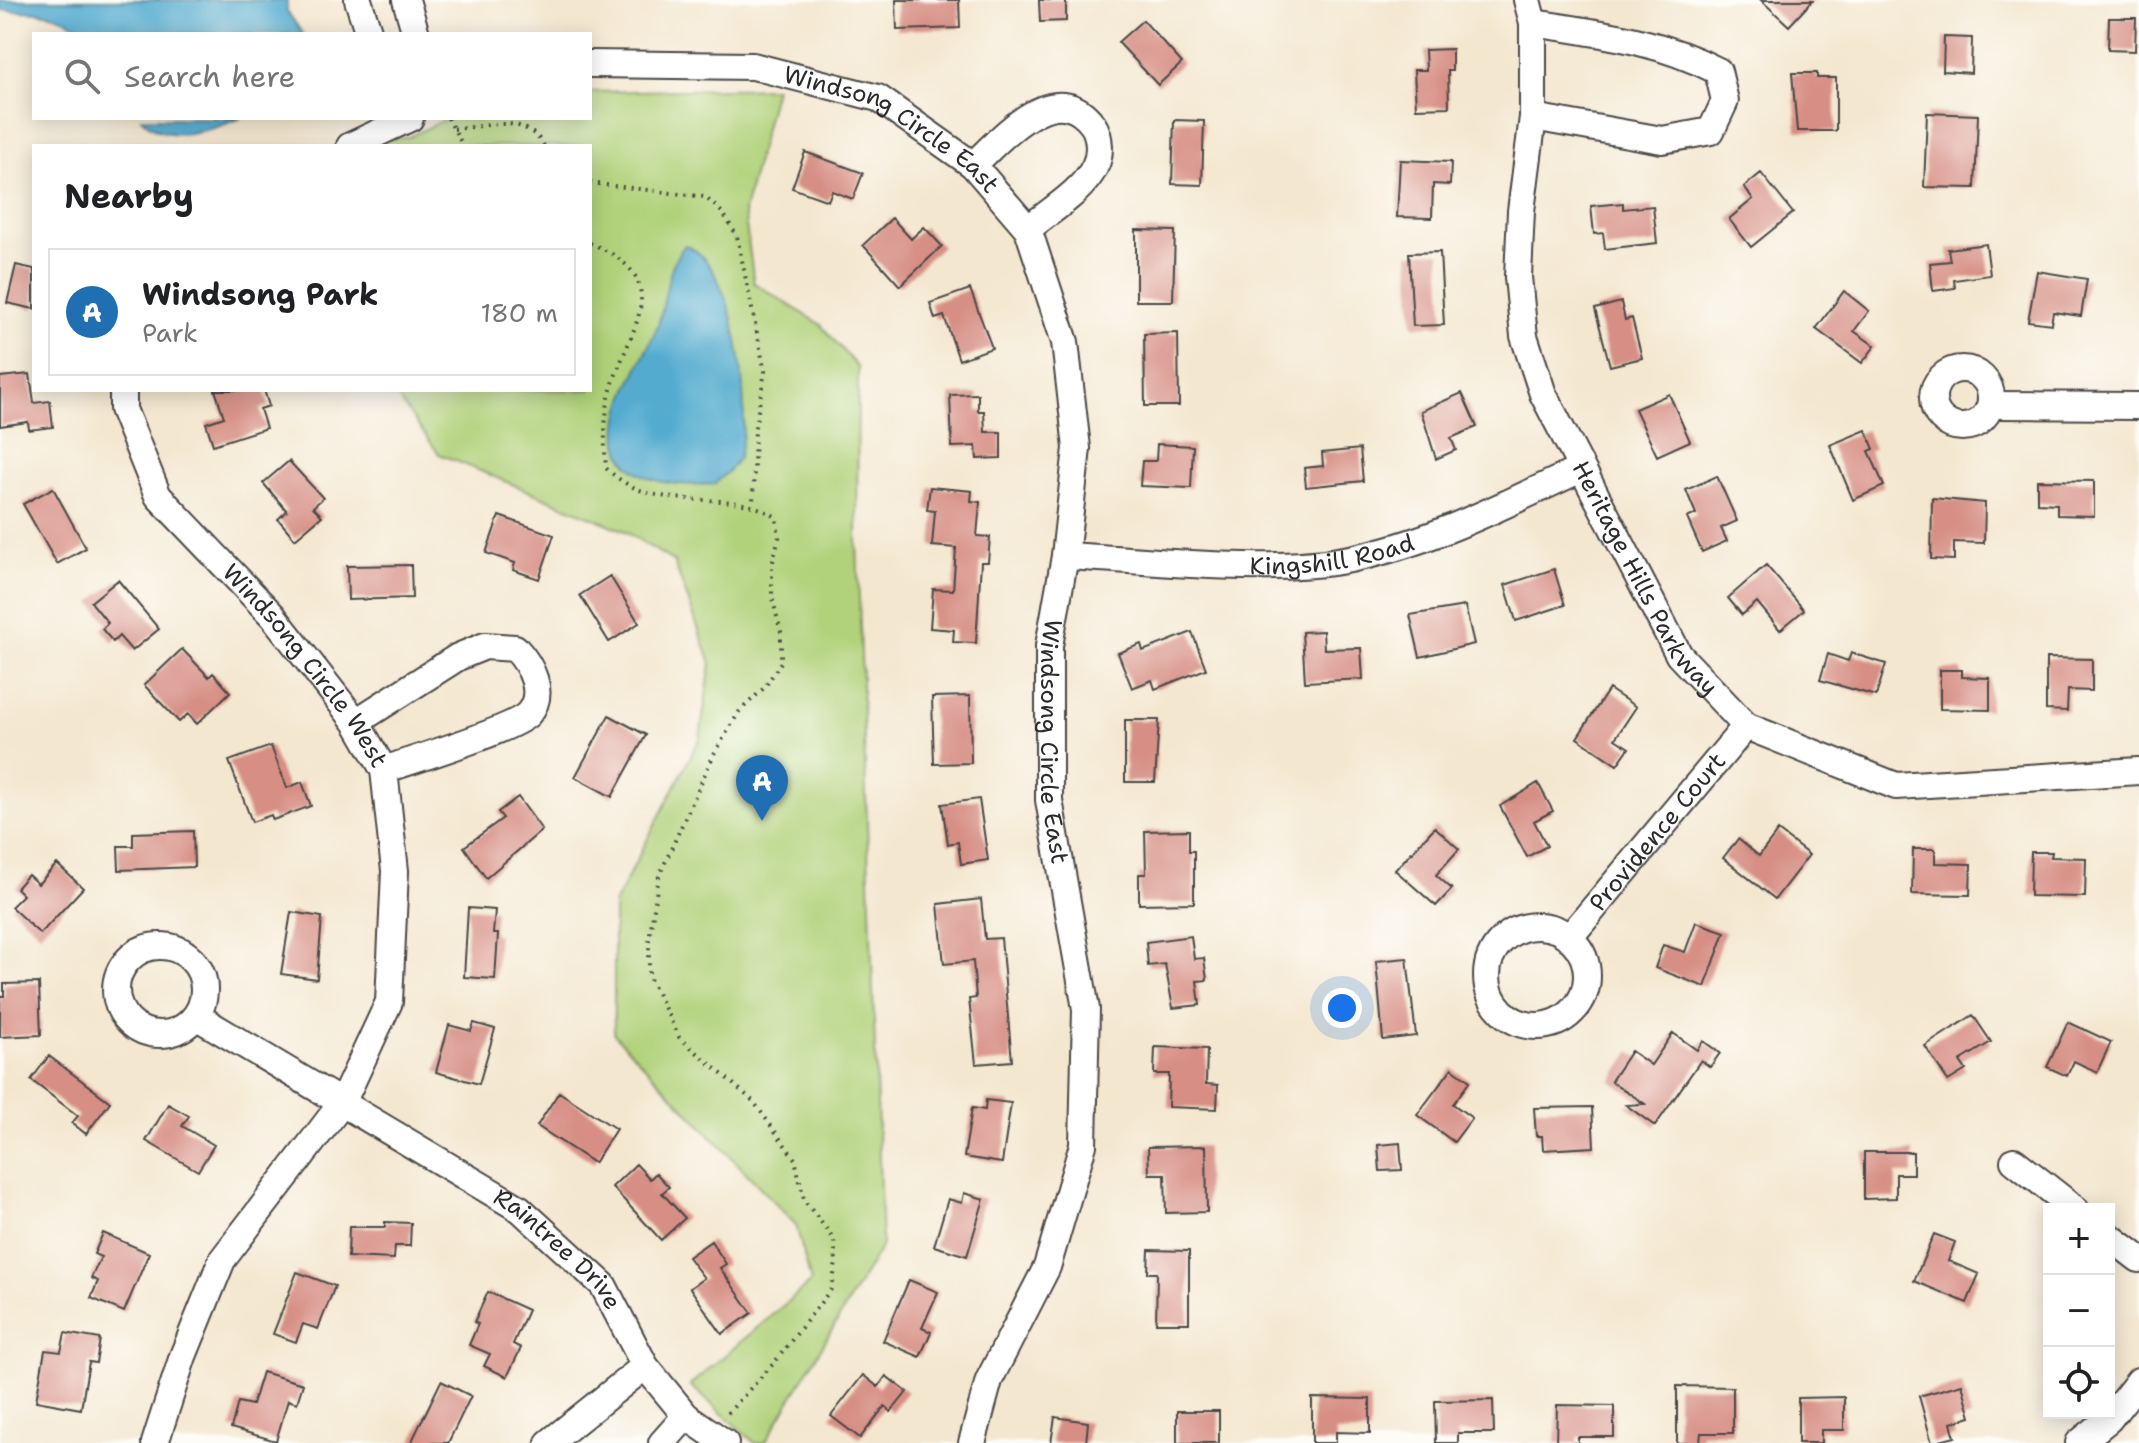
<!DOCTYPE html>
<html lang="en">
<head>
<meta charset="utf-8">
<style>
	body { margin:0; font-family:"Shantell Sans",sans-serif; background:#f2f2f2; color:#202124 }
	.controls { position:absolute; right:24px; bottom:24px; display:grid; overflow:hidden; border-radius:0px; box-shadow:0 4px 20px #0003 }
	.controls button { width:72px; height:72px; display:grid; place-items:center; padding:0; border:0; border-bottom:2px solid #e0e0e0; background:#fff; color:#202124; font:40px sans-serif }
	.you { position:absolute; left:1342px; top:1008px; width:28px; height:28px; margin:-20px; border:6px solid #fff; border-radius:50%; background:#1a73e8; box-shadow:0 0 0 12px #1a73e833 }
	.badge { display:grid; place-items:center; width:52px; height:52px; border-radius:50%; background:#1f6fb2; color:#fff; font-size:26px; font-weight:700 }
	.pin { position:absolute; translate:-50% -66px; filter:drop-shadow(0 2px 4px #0008) }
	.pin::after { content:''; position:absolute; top:42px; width:28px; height:24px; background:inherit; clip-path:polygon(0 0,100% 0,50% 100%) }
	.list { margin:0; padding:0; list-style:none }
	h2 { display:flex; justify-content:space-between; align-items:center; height:104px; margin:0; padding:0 32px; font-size:34px }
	h2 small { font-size:26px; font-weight:400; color:#757577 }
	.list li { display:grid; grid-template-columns:52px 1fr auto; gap:24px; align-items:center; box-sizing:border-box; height:128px; margin:0 16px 16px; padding:0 16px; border:2px solid #e0e0e0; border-radius:0px }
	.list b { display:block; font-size:30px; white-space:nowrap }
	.list p { margin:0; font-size:26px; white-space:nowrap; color:#757577 }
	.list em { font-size:26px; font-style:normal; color:#757577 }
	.icon { flex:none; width:44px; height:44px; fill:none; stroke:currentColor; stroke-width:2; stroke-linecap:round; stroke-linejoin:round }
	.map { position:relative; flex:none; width:2139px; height:1443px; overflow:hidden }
	.search { position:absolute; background:#fff; box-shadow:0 4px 20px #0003; left:32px; top:32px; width:560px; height:88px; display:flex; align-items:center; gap:20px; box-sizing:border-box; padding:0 28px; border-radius:0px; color:#757577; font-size:30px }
	.panel { position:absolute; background:#fff; box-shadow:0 4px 20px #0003; left:32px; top:144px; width:560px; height:248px; border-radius:0px }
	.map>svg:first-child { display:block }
	.green { fill:#b1d27a; stroke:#6e7e52; stroke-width:2 }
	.water { fill:#52abcf; stroke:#3e6b7d; stroke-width:2 }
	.building { fill:#d78f85 }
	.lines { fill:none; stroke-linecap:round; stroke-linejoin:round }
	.street-casing { stroke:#494744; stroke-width:30 }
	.path { stroke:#494744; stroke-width:4; stroke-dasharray:2 6; stroke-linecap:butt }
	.street { stroke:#fff; stroke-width:26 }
	.labels { text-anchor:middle; stroke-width:6; stroke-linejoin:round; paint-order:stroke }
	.street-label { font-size:24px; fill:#2b2b2b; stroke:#fdfcf7 }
</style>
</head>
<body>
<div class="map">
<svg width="2139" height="1443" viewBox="0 0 2139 1443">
	<rect width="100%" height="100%" fill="#fdfcf7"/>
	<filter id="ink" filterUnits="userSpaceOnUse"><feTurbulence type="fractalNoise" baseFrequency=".0125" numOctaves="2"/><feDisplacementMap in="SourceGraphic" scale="16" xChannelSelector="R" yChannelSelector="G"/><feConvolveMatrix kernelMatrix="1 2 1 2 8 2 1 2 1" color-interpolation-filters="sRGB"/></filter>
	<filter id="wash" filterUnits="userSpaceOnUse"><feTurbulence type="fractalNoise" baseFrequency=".006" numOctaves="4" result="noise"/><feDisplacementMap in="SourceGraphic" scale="32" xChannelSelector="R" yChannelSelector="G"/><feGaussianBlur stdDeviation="1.8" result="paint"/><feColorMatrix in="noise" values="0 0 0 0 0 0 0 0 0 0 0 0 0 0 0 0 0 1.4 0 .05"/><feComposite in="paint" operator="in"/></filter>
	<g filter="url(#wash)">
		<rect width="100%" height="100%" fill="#f4e7d0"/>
		<path class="green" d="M775 88 744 211 754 283 820 324 858 368 857 541 882 1245 765 1443H755L690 1385 811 1282 796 1225 614 1034V904L700 738 711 663 674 562 623 530 439 454 392 390H590V146H364L361 141 409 137 448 118H590V92Z"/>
		<path class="water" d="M0 0H287V11L303 34H86C59 7 33 13 0 10Z
			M141 118H241C212 130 166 146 141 118Z
			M685 245C737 263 753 408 739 456 736 466 722 476 715 484 656 488 599 477 623 402 631 377 646 354 656 330 667 304 665 265 685 245Z"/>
		<g id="blocks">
			<path class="building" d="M896 0H959L960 28 897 30Z
				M1039 0H1066V21L1040 22Z
				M1761 0H1813L1789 26Z
				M2109 18H2136L2135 51 2108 50Z
				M1143 20 1182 63 1158 85 1118 42Z
				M1944 37 1972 38 1971 73 1943 71Z
				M1452 49V71H1448L1449 107 1416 108 1414 70H1426L1425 50Z
				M1792 73H1817V78H1836V131H1797Z
				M1927 113 1978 115 1975 188 1924 187Z
				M1174 120 1204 121 1202 185 1172 184Z
				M805 152 863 173 853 199 832 191 828 201 792 188Z
				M1400 160 1451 162 1450 185 1433 184 1432 218 1397 217Z
				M1761 173 1793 213 1751 247 1729 219 1753 199 1744 187Z
				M1623 203V209L1653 206 1657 243 1605 249 1603 233 1594 234 1591 206Z
				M892 218 911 239 924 227 942 246 900 286 863 245Z
				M1136 230 1175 231 1173 301H1136Z
				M1986 244 1990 275 1954 280 1955 288 1933 291 1930 263 1950 261 1948 249Z
				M1440 252 1444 325 1413 326 1409 253Z
				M16 265 34 269V309L7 303Z
				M2037 271 2087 279 2081 316 2053 312 2051 324 2028 321Z
				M970 289 992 348 959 360 944 316 935 319 930 303Z
				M1844 291 1869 311 1854 331 1875 346 1862 363 1816 329Z
				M1621 302 1625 320 1632 318 1642 358 1610 366 1595 309Z
				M1178 333 1179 406H1145L1144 334Z
				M30 374 34 403 50 401 53 427 29 430 28 422 0 426V377Z
				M215 390H264L269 406 260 409 266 428 213 445 206 423 224 417Z
				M1462 393 1477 427 1451 438 1456 450 1436 459 1421 411Z
				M978 394V411H984L985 432H1001V458L977 459 976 446 952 447 950 395Z
				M1669 394 1690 441 1657 456 1635 409Z
				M1866 430 1874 449 1869 451 1884 486 1853 500 1830 445Z
				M1157 444 1193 446 1191 488 1140 486 1142 461H1156Z
				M1360 449 1363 481 1306 487 1304 468 1323 466 1322 453Z
				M289 461 323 498 313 507 322 516 295 539 278 519 287 511 263 483Z
				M1717 476 1737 521 1721 528 1727 541 1702 552 1687 518 1696 514 1686 490Z
				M2037 480 2094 481V516L2057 515V504L2037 503Z
				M930 487 972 491 971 501 980 502 977 536 990 537 988 562H981L976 643 953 642 954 630 930 628 933 589 953 590 956 548 932 546 935 511 927 510Z
				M53 488 86 548 57 564 23 504Z
				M1932 498 1985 503 1984 543 1954 542V560L1931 559Z
				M499 516 554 535 539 579 513 570 515 563 486 553Z
				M411 565 412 598 348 600 347 566Z
				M1766 565 1804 610 1780 630 1757 602 1742 615 1728 598Z
				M1554 569 1565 605 1516 621 1505 585Z
				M610 576 639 623 609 642 580 595Z
				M118 580 159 629 132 651 119 636 113 642 102 629 108 623 91 602Z
				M1465 606 1474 644 1420 657 1410 615Z
				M1323 631 1324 649 1361 648 1363 679 1305 682 1302 632Z
				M1192 632 1206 669 1155 689 1152 680 1132 688 1118 653 1141 644 1143 651Z
				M182 649 209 677 213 673 230 692 197 724 188 714 179 722 144 685Z
				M1851 653 1886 664 1876 696 1820 680 1828 654 1848 661Z
				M2046 658 2092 659V691L2068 690 2067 711 2046 710Z
				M1940 670H1962V677L1990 678V710L1940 709Z
				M1609 689 1636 707 1615 739 1629 748 1617 765 1577 738Z
				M970 696 971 763 934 764 932 697Z
				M609 715 646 735 612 797 575 777Z
				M1125 720H1159L1155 782H1125Z
				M271 746 287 788 302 782 311 806 273 820 271 815 252 822 229 761Z
				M1538 783 1553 811 1534 821 1547 846 1527 857 1500 806Z
				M518 797 542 830 486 878 464 847 503 818 498 812Z
				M979 799 988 860 961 864 958 842 948 844 942 804Z
				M1435 827 1459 849 1436 875 1452 889 1436 906 1395 870Z
				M1189 830V851H1194V903L1139 904V874H1146L1145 831Z
				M193 831 194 867 119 870 118 846H133V833Z
				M1778 831 1809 855 1775 899 1723 858 1738 839 1759 856Z
				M1913 849H1935V863L1971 864 1970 895 1912 894Z
				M2031 852H2052L2051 857 2086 858 2085 897 2030 896Z
				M57 864 83 888 40 934 11 907 23 895 16 888 28 875 38 884Z
				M981 899 985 939 1001 938 1012 1061 976 1064 969 999 976 998 973 961 944 964 938 904Z
				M468 908 495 910 493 934H498L495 979 464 977Z
				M291 912 322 917 317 979 281 974Z
				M1696 922 1725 932 1705 987 1655 968 1663 945 1685 952Z
				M1191 936 1194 959 1204 958 1207 980 1197 981 1200 1005 1173 1008 1165 964 1148 966 1146 942Z
				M1407 958 1416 1036 1383 1040 1376 961Z
				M39 983 41 1035 0 1037V996H4V984Z
				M1973 1015 1991 1042 1960 1061 1966 1070 1948 1081 1925 1046Z
				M2068 1022 2111 1042 2097 1072 2074 1061 2067 1076 2047 1067Z
				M474 1023 495 1029 479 1084 436 1072 449 1025 471 1031Z
				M1673 1033 1697 1050 1703 1041 1720 1053 1710 1067 1701 1060 1655 1126 1626 1105 1645 1104 1611 1081 1631 1051 1651 1065Z
				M1155 1047 1207 1049 1206 1084 1218 1085 1217 1109 1168 1107 1169 1074H1154Z
				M49 1056 110 1102 86 1134 72 1123 78 1116 31 1080Z
				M1452 1068 1470 1081 1453 1104 1472 1118 1454 1142 1417 1115Z
				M559 1092 616 1129 594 1163 537 1126Z
				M986 1100 1011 1103 1002 1163 964 1157 972 1108 985 1110Z
				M168 1104 189 1116 182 1126 214 1145 198 1171 146 1141Z
				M1592 1107 1594 1147 1543 1150 1542 1136H1536L1534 1108Z
				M1400 1143 1402 1170 1380 1171 1378 1145Z
				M1206 1146 1207 1212 1166 1213 1165 1174H1149L1148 1147Z
				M1864 1152H1913V1174H1896V1198L1864 1199Z
				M636 1164 650 1179 656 1173 669 1187 662 1193 685 1218 661 1240 612 1187Z
				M964 1193 984 1199 967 1256 934 1246 948 1199 962 1203Z
				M385 1222 411 1223 410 1246H395L394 1259 348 1257 349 1227H385Z
				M103 1233 149 1253 124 1312 91 1298 98 1281 91 1278 101 1257 94 1254Z
				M1934 1234 1955 1242 1948 1261 1979 1274 1967 1303 1914 1281Z
				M711 1241 726 1264 720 1268 752 1313 722 1334 690 1288 704 1278 688 1257Z
				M1149 1250 1189 1251V1323H1156L1157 1273H1148Z
				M297 1272 335 1286 318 1329 303 1324 296 1342 273 1334Z
				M909 1280 938 1292 922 1328 931 1332 920 1357 883 1341Z
				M488 1292 528 1310 513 1344 521 1348 507 1377 484 1366 490 1354 469 1345 478 1324 474 1322Z
				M65 1333 100 1339 96 1363 89 1362 81 1409 36 1401 45 1350 61 1352Z
				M262 1372 303 1384 297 1403 288 1400 276 1441 231 1428 238 1402 252 1405Z
				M863 1375 878 1387 886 1376 907 1392 891 1412 885 1406 860 1438 831 1416Z
				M441 1381 471 1396 448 1443H411Z
				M1962 1384 1971 1417 1951 1423 1955 1437 1932 1443 1919 1396Z
				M1677 1386 1733 1387V1433H1701L1700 1443H1677Z
				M1844 1397V1430H1821V1443H1798V1398Z
				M1312 1398 1370 1399V1433L1336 1432V1443H1312Z
				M1493 1400 1494 1433H1458V1443H1436L1435 1401Z
				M1557 1405 1614 1406V1437H1578V1443H1556Z
				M1177 1411H1219V1443H1177Z
				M1055 1417 1088 1422 1086 1443H1051Z"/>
		</g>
	</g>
	<g filter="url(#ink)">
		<use href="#blocks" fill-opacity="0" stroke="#494744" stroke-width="2"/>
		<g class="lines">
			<g class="street-casing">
				<g id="street">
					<path d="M358 0 369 34"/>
					<path d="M406 0 416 34"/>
					<path id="s1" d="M1527 0 1533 23V117L1521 211 1518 277 1524 336 1543 394 1679 655 1746 726 1896 786 2139 771"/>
					<path id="s2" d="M590 64 753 66 878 98 973 165 1028 229 1065 342 1077 448 1065 556 1049 646V800L1086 1009 1083 1145 1047 1267 989 1380 972 1443"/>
					<path d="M1533 117 1662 140 1711 131 1725 101 1718 71C1659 40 1598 33 1533 23"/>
					<path d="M350 146 410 118"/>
					<path d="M973 165C1002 138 1056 74 1093 125 1100 136 1101 154 1095 166 1084 191 1048 212 1028 229"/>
					<circle cx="1962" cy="398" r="29"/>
					<path id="s3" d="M123 390V409L158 496 273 616 356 722 384 770 395 871 389 1002 342 1103 222 1260 183 1356 155 1443"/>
					<path d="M1991 405 2139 406"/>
					<path id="s4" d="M1065 556C1150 560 1269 575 1350 559 1433 542 1506 504 1581 469"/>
					<path d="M356 722 458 657 485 646 515 648C530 664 547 693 528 714 512 730 412 760 384 770"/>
					<circle cx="1537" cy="976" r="50"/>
					<path id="s5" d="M1569 938 1746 726"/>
					<circle cx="160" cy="990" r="44"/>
					<path id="s6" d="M196 1016 520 1209 603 1285 645 1366 686 1416 725 1443"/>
					<path d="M2014 1161 2075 1209"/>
					<path d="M2109 1236 2139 1259"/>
					<path d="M549 1443 645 1366"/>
					<path d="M662 1443 686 1416"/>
					<path d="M2079 1443 2109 1419 2139 1381"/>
				</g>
			</g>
			<path class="path" d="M448 118 463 146
				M454 129C486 127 524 112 544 146
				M590 183 705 197 723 213 737 236 765 372 755 427 753 505
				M590 243C680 281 627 329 610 393 604 418 604 443 606 468 657 519 726 484 776 517L779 537 772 565V597L781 632V662L765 687 739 712 714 754 659 876 649 940V977L679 1037 753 1101 795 1159 804 1200 834 1239 836 1262 832 1288 774 1363 725 1416"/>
			<use href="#street" class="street"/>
		</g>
	</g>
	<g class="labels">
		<g class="street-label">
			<text dy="8" stroke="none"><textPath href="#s2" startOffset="318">Windsong Circle East</textPath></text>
			<text dy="8" stroke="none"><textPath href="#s4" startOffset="268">Kingshill Road</textPath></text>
			<text dy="8" stroke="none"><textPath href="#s1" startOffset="610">Heritage Hills Parkway</textPath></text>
			<text dy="8" stroke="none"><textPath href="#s3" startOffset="338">Windsong Circle West</textPath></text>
			<text dy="8" stroke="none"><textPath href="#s2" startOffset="1014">Windsong Circle East</textPath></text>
			<text dy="8" stroke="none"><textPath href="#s5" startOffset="138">Providence Court</textPath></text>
			<text dy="8" stroke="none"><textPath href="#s6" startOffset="432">Raintree Drive</textPath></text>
		</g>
	</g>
</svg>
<div class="controls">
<button>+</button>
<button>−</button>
<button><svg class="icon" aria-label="locate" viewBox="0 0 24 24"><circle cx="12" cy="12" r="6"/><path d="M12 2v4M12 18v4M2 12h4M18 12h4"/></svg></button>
</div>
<div class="you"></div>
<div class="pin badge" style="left:762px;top:821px">A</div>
<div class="search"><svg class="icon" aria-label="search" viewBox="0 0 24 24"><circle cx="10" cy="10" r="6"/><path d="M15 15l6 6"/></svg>Search here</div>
<section class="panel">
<h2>Nearby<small></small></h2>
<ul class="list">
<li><span class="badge">A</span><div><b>Windsong Park</b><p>Park</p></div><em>180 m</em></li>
</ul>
</section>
</div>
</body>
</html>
